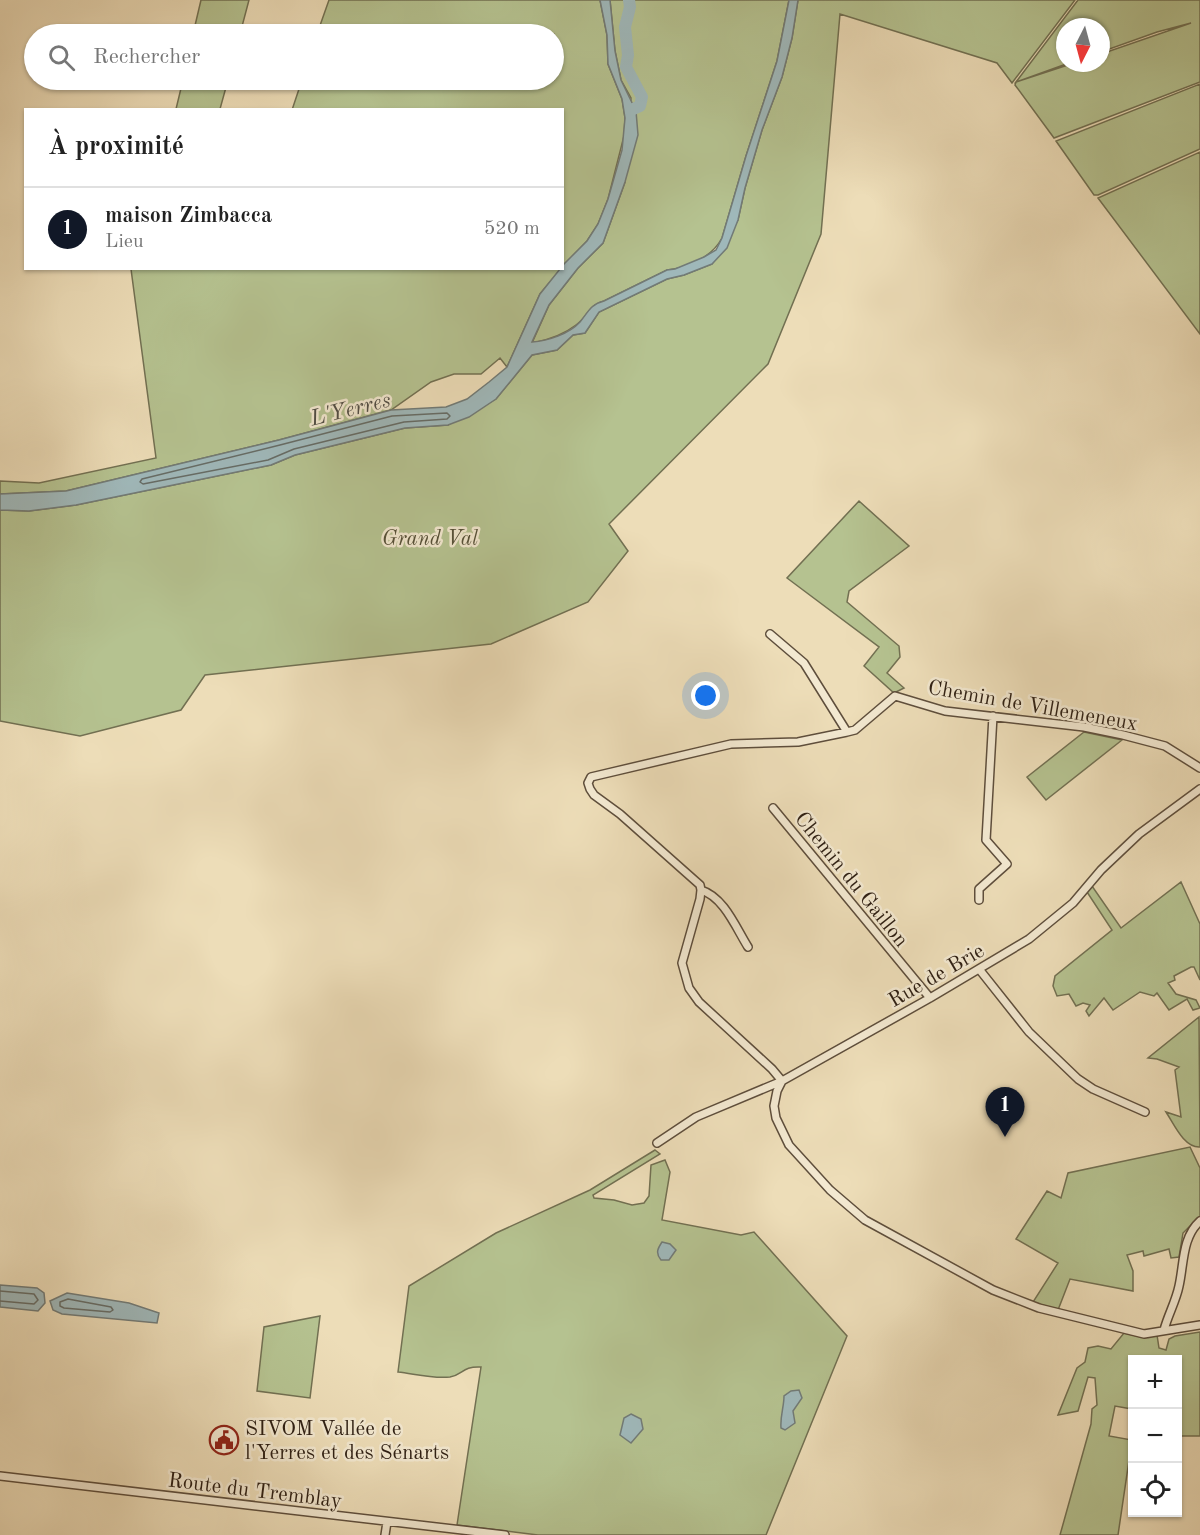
<!DOCTYPE html>
<html lang="fr">
<head>
<meta charset="utf-8">
<style>
	body { margin:0; font-family:"Old Standard TT",serif; background:#f6f6f6; color:#222 }
	.controls { position:absolute; right:18px; bottom:18px; display:grid; overflow:hidden; border-radius:0px; box-shadow:0 2px 4px #0004 }
	.controls button { width:54px; height:54px; display:grid; place-items:center; padding:0; border:0; border-bottom:2px solid #e0e0e0; background:#fff; color:#222; font:30px sans-serif }
	.compass { position:absolute; left:1056px; top:18px; width:54px; height:54px; border-radius:50%; background:#fff; box-shadow:0 2px 4px #0004; rotate:186deg }
	.you { position:absolute; left:706px; top:696px; width:21px; height:21px; margin:-15px; border:4px solid #fff; border-radius:50%; background:#1a73e8; box-shadow:0 0 0 9px #1a73e833 }
	.badge { display:grid; place-items:center; width:39px; height:39px; border-radius:50%; background:#111827; color:#fff; font-size:20px; font-weight:700 }
	.pin { position:absolute; translate:-50% -50px; filter:drop-shadow(0 2px 3px #0008) }
	.pin::after { content:''; position:absolute; top:32px; width:21px; height:18px; background:inherit; clip-path:polygon(0 0,100% 0,50% 100%) }
	.list { margin:0; padding:0; list-style:none }
	h2 { display:flex; justify-content:space-between; align-items:center; height:78px; margin:0; padding:0 24px; font-size:26px }
	h2 small { font-size:20px; font-weight:400; color:#767676 }
	.list li { display:grid; grid-template-columns:39px 1fr auto; gap:18px; align-items:center; box-sizing:border-box; height:84px; padding:0 24px; border-top:2px solid #e0e0e0 }
	.list b { display:block; font-size:22px; white-space:nowrap }
	.list p { margin:0; font-size:20px; white-space:nowrap; color:#767676 }
	.list em { font-size:20px; font-style:normal; color:#767676 }
	.icon { flex:none; width:33px; height:33px; fill:none; stroke:currentColor; stroke-width:2; stroke-linecap:round; stroke-linejoin:round }
	.map { position:relative; flex:none; width:1200px; height:1535px; overflow:hidden }
	.search { position:absolute; background:#fff; box-shadow:0 2px 4px #0004; left:24px; top:24px; width:540px; height:66px; display:flex; align-items:center; gap:15px; box-sizing:border-box; padding:0 21px; border-radius:33px; color:#767676; font-size:22px }
	.panel { position:absolute; background:#fff; box-shadow:0 2px 4px #0004; left:24px; top:108px; width:540px; height:162px; border-radius:0px }
	.map>svg:first-child { display:block }
	.green { fill:#b5c290; stroke:#727052; stroke-width:1.5 }
	.water { fill:#9fb8ba; stroke:#727b77; stroke-width:1.5 }
	.lines { fill:none; stroke-linecap:round; stroke-linejoin:round }
	.shore { stroke:#666c66; stroke-width:1.5 }
	.river { stroke:#9fb8ba; stroke-width:12 }
	.street-casing { stroke:#5e4e3c; stroke-width:10 }
	.street { stroke:#f3e9d1; stroke-width:7 }
	.labels { text-anchor:middle; stroke-width:5; stroke-linejoin:round; paint-order:stroke }
	.park-label { font-size:21px; font-style:italic; fill:#565038; stroke:#f3e9d1 }
	.street-label { font-size:21px; fill:#2e1f13; stroke:#f3e9d1 }
	.poi-label { font-size:21px; fill:#2e1f13; stroke:#f3e9d1; text-anchor:start }
	.water-label { font-size:22px; font-style:italic; fill:#504d45; stroke:#f3e9d1 }
</style>
</head>
<body>
<div class="map">
<svg width="1200" height="1535" viewBox="0 0 1200 1535">
	<rect width="100%" height="100%" fill="#edddb8"/>
	<filter id="stains"><feTurbulence type="fractalNoise" baseFrequency=".00333" numOctaves="4"/><feColorMatrix values="0 0 0 0 .2 0 0 0 0 .09 0 0 0 0 .02 0 0 0 .5 -.17"/></filter>
	<radialGradient id="worn" r=".72"><stop offset=".6" stop-color="#630" stop-opacity="0"/><stop offset="1" stop-color="#630" stop-opacity=".3"/></radialGradient>
	<path class="green" d="M201 0H249L240 34H193Z
		M329 0H600L607 35 608 64 622 99 625 118 624 136 608 199 598 224 587 241 563 266 562 110H292L302 80H554V34H317Z
		M610 0H789L777 61 746 156 722 238C712 257 688 268 667 270L604 301C588 305 589 316 576 325 563 335 548 340 532 343L549 305 578 268 603 243 625 182 631 98 621 80 615 51Z
		M798 0H1075L1012 83 997 63 840 14 821 234 768 364 609 524 628 551 588 602 491 644 205 675 181 710 80 736 0 721V510L29 511 76 505 271 465 295 455 405 428 448 425 496 399 532 355 557 350 573 335 585 333 599 312 667 279 684 275 712 264 738 220 745 188 762 130 782 77 792 38Z
		M1078 0H1200V82L1054 138 1015 85 1016 82 1074 63H1101V54L1191 23 1157 32 1101 52V27H1065V63H1069L1016 82Z
		M183 80H228L220 109H176Z
		M1200 84V149L1098 195H1094L1056 141Z
		M1200 152V334L1098 198Z
		M131 269H561L540 294 507 367 500 358 481 374H454L431 382 391 410 279 440 66 491 0 494V481L39 483 156 458Z
		M859 501 909 546 849 591 847 602 899 646 900 657 887 673 904 688 894 693 864 666 879 647 787 578Z
		M1084 732 1122 740 1046 800 1027 777Z
		M1181 882 1200 924V980L1194 967H1191L1174 976 1175 980 1168 983 1176 994 1196 1000 1200 1008 1193 1010 1187 999 1169 1010 1157 993 1154 996 1140 992 1113 1010 1104 998 1089 1016 1086 1011 1090 1005 1083 1003 1076 1006 1069 994 1057 996 1053 986 1055 976 1112 930 1087 892 1092 886 1121 928Z
		M1199 1017 1200 1147C1184 1148 1174 1124 1166 1112L1181 1117 1175 1070 1179 1067 1157 1059 1148 1058Z
		M1190 1147 1200 1168V1216L1183 1233 1179 1257 1171 1258 1169 1249 1144 1256 1143 1251 1127 1255 1133 1271V1291L1070 1279 1058 1310 1033 1302 1058 1263 1016 1239 1047 1191 1061 1198 1068 1173Z
		M655 1150 660 1154 593 1195 594 1198 614 1200 632 1205 644 1203 649 1196 651 1165 665 1160 670 1172 662 1220 741 1235 754 1232 847 1336 766 1535H538L457 1525 481 1367C462 1366 463 1375 450 1377 433 1379 415 1374 398 1372L409 1286 496 1233 590 1190Z
		M320 1316 310 1398 257 1391 264 1327Z
		M1200 1332V1436H1178V1360H1132V1409L1115 1406 1109 1436 1132 1440 1118 1535H1060L1091 1424 1092 1409 1097 1405 1095 1378 1088 1377 1078 1411 1058 1415 1077 1368 1085 1362 1088 1348 1098 1346 1111 1349 1124 1333 1141 1337 1157 1335 1159 1348 1166 1350 1169 1339 1175 1336Z"/>
	<path class="water" d="M600 0H610L615 51 621 80 636 111 638 135 625 182 603 243 578 268 549 305 532 342C548 341 569 334 580 322 588 312 591 304 604 301L667 270 675 269 704 257 716 250 722 238 746 156 777 61 789 0H798L792 38 782 77 762 130 745 188 738 220 727 248 712 264 684 275 667 279 599 312 585 333 573 335 557 350 532 355 496 399 469 417 448 425 405 428 295 455 271 465 76 505 29 511 0 510V494L66 491 279 440 391 410 446 407 467 399 489 382 507 367 540 294 564 264 587 241 598 224 608 199 622 150 625 118 622 99 608 64 607 35Z
		M662 1242 670 1244 676 1250 669 1260H661C655 1253 658 1248 662 1242Z
		M0 1285 37 1288 44 1293 45 1303 38 1311 0 1307Z
		M67 1293 129 1303 159 1313 157 1323 62 1314 53 1310 50 1301Z
		M799 1390 802 1398 793 1411 795 1423 785 1430 781 1428C780 1416 784 1407 784 1396L791 1391Z
		M631 1414 641 1419 643 1429 631 1443 620 1435 624 1418Z"/>
	<g class="lines">
		<path class="shore" d="M447 413 450 416 447 419 404 422 294 449 268 460 143 484 140 482 142 479 280 445 392 416Z
			M0 1291 34 1294 38 1300 34 1304 0 1301
			M68 1299 111 1307 113 1310 110 1312 64 1308 60 1306V1302Z"/>
		<path class="river" d="M629 0 630 7 625 27 628 55 626 67 642 97 640 106 631 110"/>
		<g class="street-casing">
			<path id="street" d="M770 634 804 663 847 732
				M773 808 930 998
				M701 890C724 897 736 928 748 947
				M979 900V889L1007 864 986 840 993 716
				M979 969 1029 1032 1078 1079 1093 1089 1145 1112
				M782 1081 772 1069 699 1002 689 988 682 963 700 899 701 890 700 885 620 814 594 795 590 789 588 783 591 777 731 744 798 742 847 732 855 730 895 696 945 711 1084 727 1123 735 1165 746 1200 768
				M782 1081 777 1091 774 1106 776 1118 789 1145 830 1190 865 1220 993 1290 1039 1308 1144 1334 1200 1325
				M657 1143 696 1117 782 1081 930 998 1029 939 1073 903 1101 870 1139 834 1200 789
				M1164 1330C1168 1315 1176 1301 1179 1286 1184 1264 1182 1237 1200 1221
				M0 1476 505 1535
				M385 1535 387 1522"/>
		</g>
		<use href="#street" class="street"/>
	</g>
	<defs>
		<g id="civic-ring" transform="scale(1.5)"><circle r="9.5" fill="#f3e9d1" stroke="#8f2418" stroke-width="1.5"/><path d="M-.6-6.5H3V-4.5H.6V-3L4-1V1h2V6H-6V1h2V-1L-.6-3ZM-1.2 2.5V6h2.4V2.5Z" fill="#8f2418"/></g>
	</defs>
	<g fill-rule="evenodd">
		<use href="#civic-ring" x="224" y="1440"/>
	</g>
	<g class="labels">
		<g class="park-label">
			<text x="430" y="545">Grand Val</text>
		</g>
		<g class="street-label">
			<text transform="translate(1033 705) rotate(10)" y="7">Chemin de Villemeneux</text>
			<text transform="translate(852 879) rotate(51)" y="7">Chemin du Gaillon</text>
			<text transform="translate(936 975) rotate(-30)" y="7">Rue de Brie</text>
			<text transform="translate(255 1490) rotate(7)" y="7">Route du Tremblay</text>
		</g>
		<g class="poi-label">
			<text x="245" y="1435">SIVOM Vallée de<tspan x="245" dy="24">l'Yerres et des Sénarts</tspan></text>
		</g>
		<g class="water-label">
			<text transform="translate(350 408) rotate(-14)" y="8">L'Yerres</text>
		</g>
	</g>
	<rect width="100%" height="100%" filter="url(#stains)"/>
	<rect width="100%" height="100%" fill="url(#worn)"/>
</svg>
<div class="controls">
<button>+</button>
<button>−</button>
<button><svg class="icon" aria-label="locate" viewBox="0 0 24 24"><circle cx="12" cy="12" r="6"/><path d="M12 2v4M12 18v4M2 12h4M18 12h4"/></svg></button>
</div>
<svg class="compass" viewBox="-18 -18 36 36"><path d="M0-13l5 13h-10z" fill="#e53935"/><path d="M0 13l5-13h-10z" fill="#767676"/></svg>
<div class="you"></div>
<div class="pin badge" style="left:1005px;top:1137px">1</div>
<div class="search"><svg class="icon" aria-label="search" viewBox="0 0 24 24"><circle cx="10" cy="10" r="6"/><path d="M15 15l6 6"/></svg>Rechercher</div>
<section class="panel">
<h2>À proximité<small></small></h2>
<ul class="list">
<li><span class="badge">1</span><div><b>maison Zimbacca</b><p>Lieu</p></div><em>520 m</em></li>
</ul>
</section>
</div>
</body>
</html>
